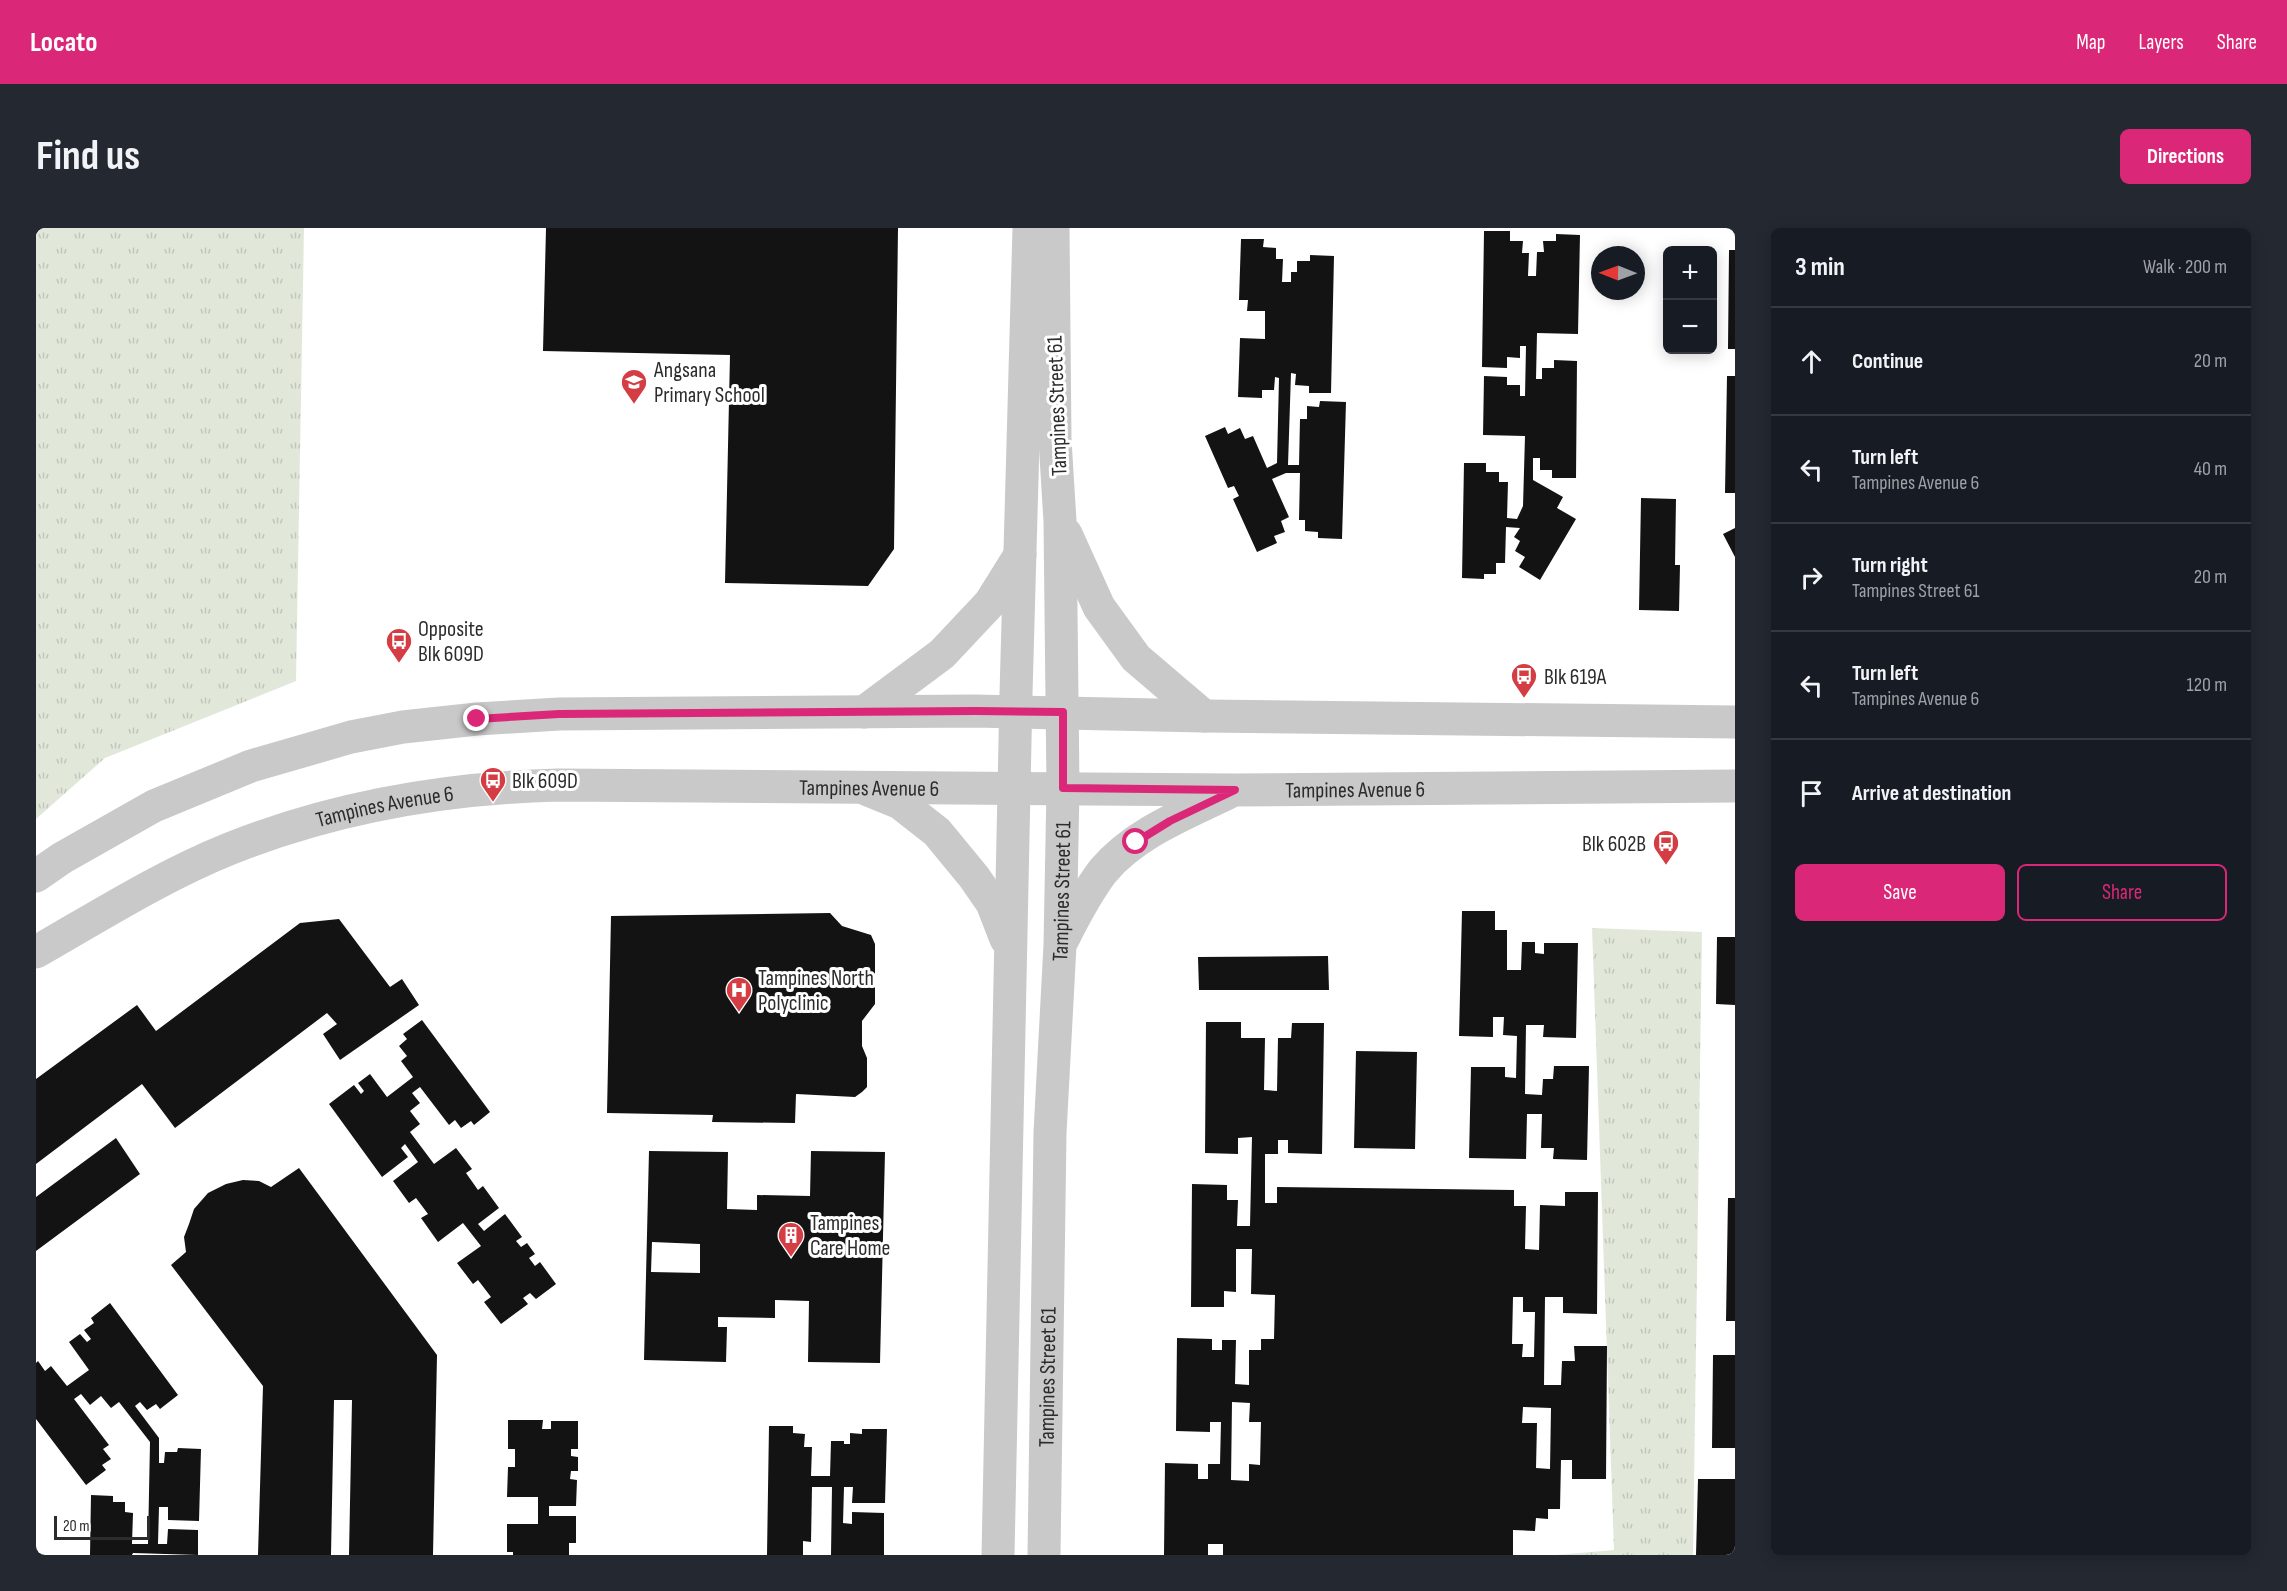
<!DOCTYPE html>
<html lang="en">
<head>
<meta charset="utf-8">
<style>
	body { margin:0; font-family:"Sofia Sans Condensed",sans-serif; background:#242831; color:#f1f3f6 }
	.controls { position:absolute; right:18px; top:18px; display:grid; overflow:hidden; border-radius:9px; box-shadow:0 3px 15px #0003 }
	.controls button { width:54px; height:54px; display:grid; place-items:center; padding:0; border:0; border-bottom:2px solid #363941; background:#171b24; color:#f1f3f6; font:30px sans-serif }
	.compass { position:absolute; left:1555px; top:18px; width:54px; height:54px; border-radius:50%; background:#171b24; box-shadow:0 3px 15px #0003; rotate:271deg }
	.scale { position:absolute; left:18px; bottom:15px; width:96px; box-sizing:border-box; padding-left:6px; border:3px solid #2c2c2c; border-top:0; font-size:16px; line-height:21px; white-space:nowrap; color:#2c2c2c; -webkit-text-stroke:4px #fff; paint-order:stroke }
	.stop { position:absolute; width:18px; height:18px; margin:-14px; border:4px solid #db2777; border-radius:50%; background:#fff }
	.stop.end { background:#db2777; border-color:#fff; box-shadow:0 2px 6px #0008 }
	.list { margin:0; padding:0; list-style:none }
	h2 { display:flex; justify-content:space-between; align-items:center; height:78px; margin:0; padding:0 24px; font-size:26px }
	h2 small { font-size:20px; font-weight:400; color:#9ea1a6 }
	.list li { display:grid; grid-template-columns:39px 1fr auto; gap:18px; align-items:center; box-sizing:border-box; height:108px; padding:0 24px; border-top:2px solid #363941 }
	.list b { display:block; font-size:22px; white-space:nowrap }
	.list p { margin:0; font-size:20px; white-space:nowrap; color:#9ea1a6 }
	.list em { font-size:20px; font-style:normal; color:#9ea1a6 }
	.actions { display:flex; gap:12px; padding:18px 24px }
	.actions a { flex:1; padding:14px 0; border:2px solid #db2777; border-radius:9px; text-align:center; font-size:21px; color:#db2777 }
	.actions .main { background:#db2777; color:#fff }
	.icon { flex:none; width:33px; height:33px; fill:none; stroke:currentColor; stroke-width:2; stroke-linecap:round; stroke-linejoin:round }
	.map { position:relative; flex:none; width:1699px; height:1327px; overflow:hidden; border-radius:9px }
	header { display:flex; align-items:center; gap:36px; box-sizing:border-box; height:84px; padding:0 30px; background:#db2777; color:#fff }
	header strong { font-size:28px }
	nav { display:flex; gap:33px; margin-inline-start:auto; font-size:21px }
	.intro { display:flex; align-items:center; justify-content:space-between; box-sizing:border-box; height:144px; padding:0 36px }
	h1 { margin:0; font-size:42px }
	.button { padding:15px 27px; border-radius:9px; background:#db2777; color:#fff; font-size:21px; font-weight:700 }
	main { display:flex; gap:36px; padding:0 36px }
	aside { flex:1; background:#171b24; border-radius:9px; box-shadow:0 3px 15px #0003 }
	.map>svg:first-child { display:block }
	.grass { fill:url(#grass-tufts) }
	.building { fill:#131313; fill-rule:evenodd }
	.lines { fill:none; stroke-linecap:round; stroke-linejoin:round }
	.minor { stroke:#c9c9c9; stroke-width:33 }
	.route { stroke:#db2777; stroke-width:8 }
	.labels { text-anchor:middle; stroke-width:6; stroke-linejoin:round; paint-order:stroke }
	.poi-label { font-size:22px; fill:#2c2c2c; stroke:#fff; text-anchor:start }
	.street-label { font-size:22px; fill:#2c2c2c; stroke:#fff }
</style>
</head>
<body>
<header>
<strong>Locato</strong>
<nav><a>Map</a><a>Layers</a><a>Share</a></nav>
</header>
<div class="intro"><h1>Find us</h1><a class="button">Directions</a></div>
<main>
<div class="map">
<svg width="1699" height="1327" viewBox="0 0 1699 1327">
	<defs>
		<pattern id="grass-tufts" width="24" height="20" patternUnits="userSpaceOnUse" patternTransform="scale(1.5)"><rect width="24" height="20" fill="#e1e8da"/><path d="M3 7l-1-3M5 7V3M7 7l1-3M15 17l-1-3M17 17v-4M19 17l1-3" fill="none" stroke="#c1c7bb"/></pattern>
	</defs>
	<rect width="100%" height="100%" fill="#fff"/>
	<path class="grass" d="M0 0H268L260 453 69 530 0 591Z
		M1556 700 1666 704 1657 1327H1521L1578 1322Z"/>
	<path class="building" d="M510 0H862L858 321 832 358 689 355 694 127 507 123Z
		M1448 3H1474V13H1487L1486 25H1493L1492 48H1500L1501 24H1508L1507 13H1520V6L1544 7 1542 106 1501 105 1500 151H1506V140H1518V132L1541 133 1540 250H1516V242H1504V230H1497V252L1527 269 1521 280 1540 291 1504 352 1483 339 1489 329 1479 323 1484 313 1478 309 1484 300 1470 299 1469 335H1460V346H1448V351L1426 350 1428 235H1450V244H1463V254H1472L1471 290 1481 291 1487 278 1489 208 1447 207 1448 148 1471 149V157H1484V168H1489L1490 118H1484V130L1471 129V140L1446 139Z
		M1205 11H1228L1227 19 1240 20V31H1247L1246 54H1255V44H1261V33H1274V27L1298 28 1295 165H1273V158L1259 157 1260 146 1255 145 1252 237H1263L1264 191H1271V178L1283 179 1284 173 1310 174 1306 311 1282 310V304L1269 303V292H1263L1264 245H1250L1236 251 1253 289 1245 293 1249 304 1238 308 1241 315 1221 324 1197 271 1203 268 1198 258 1192 260 1169 208 1189 199 1192 206 1204 200 1209 211 1217 208 1231 240 1241 235 1243 150 1239 149 1238 162H1226V170L1202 169 1204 110 1229 111V83H1211L1212 72H1203Z
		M1693 22H1699V121H1692Z
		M1691 148H1699V265H1689Z
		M1605 270 1640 271 1639 337H1644L1643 383 1603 382Z
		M1699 300V329L1687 306Z
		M1426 683H1459V702H1471V742H1485L1486 714H1499V725L1508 726V715H1542L1540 810 1507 809 1508 797H1490L1489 866 1506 867 1507 851H1517L1518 838H1553L1551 932 1517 931 1518 920H1505L1506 886H1491L1490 931 1433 930 1435 839H1469V849L1480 850 1481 808 1467 807 1468 789H1457V809L1423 808Z
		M794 685 806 698 835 707 839 716V776L826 793V818L831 830V859L826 864 819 869 760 866 759 895 676 894 677 887 571 885 575 688Z
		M303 691 354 759 366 751 383 777 304 832 287 806 301 796 291 785 139 900 106 856 0 936V851L101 777 120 803 264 695Z
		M1681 709H1699V777L1680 776Z
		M1292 728 1293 762H1163L1162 729Z
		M386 792 454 884 438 897 435 893 425 900 419 892 413 897 384 859 376 865 384 875 374 883 384 896 374 904 398 936 420 920 436 941 430 945 442 962 447 958 463 980 442 996 448 1003 469 986 486 1009 480 1013 485 1019 491 1015 499 1026 493 1030 499 1038 504 1034 520 1056 500 1071 494 1065 487 1070 492 1076 465 1096 448 1074 455 1069 442 1052 437 1056 421 1035 445 1018 427 995 402 1014 385 990 392 986 380 970 373 975 357 953 382 934 369 916 365 920 372 929 346 949 293 876 318 857 325 866 328 863 322 855 334 846 351 869 377 849 365 833 371 828 363 818 371 811 367 806Z
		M1170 794H1205V810H1229L1228 862 1241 863 1242 810H1255L1256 795H1288L1286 926 1252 925V912H1242V926H1229V975H1241V959L1478 962V978H1490L1489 1021 1503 1022 1504 977 1529 978V964H1562L1561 1086 1527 1085V1069H1509L1508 1157H1525L1526 1133H1539L1538 1118H1571L1570 1251H1536V1232H1525L1524 1281H1512V1291L1500 1290 1499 1303 1477 1302V1327H1187V1316H1172V1327H1128L1129 1235 1162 1236V1251H1172V1236H1184L1185 1194H1174V1204L1140 1203 1141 1110 1176 1111V1122H1186V1112H1200L1199 1156 1213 1157V1122H1225V1111H1238L1239 1067 1215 1066 1216 1021H1200V1064L1188 1063V1079H1155L1156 956 1191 957V972H1202L1201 998H1214L1216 909 1202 910V926L1169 925ZM1477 1069H1487V1084H1499L1498 1129H1486L1487 1116H1476ZM1196 1174 1214 1175 1213 1194H1225L1224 1237 1213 1236V1253L1195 1252ZM1487 1179 1515 1180 1514 1241 1500 1240 1501 1195H1486Z
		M1320 823 1381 824 1379 921 1318 920Z
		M80 910 104 946 0 1023V969Z
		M613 923 692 924 691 981 721 982V967L774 968 775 923 849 924 844 1135 772 1134 773 1073 739 1072V1090L682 1089V1099H691L690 1134 608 1132ZM616 1014 664 1016V1045L615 1044Z
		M263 940 401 1127 397 1327H313L316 1172H298L295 1327H222L227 1158 135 1037 150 1024 148 1009 153 996 158 981 172 965 190 956 207 952 223 953 235 959Z
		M1692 970H1699V1093H1690Z
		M74 1075 142 1167 124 1181 120 1176 111 1182 104 1174 99 1178 123 1210V1235H128L129 1224H141L142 1220 165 1221 163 1293 132 1292V1279H123L122 1316H131L132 1301 162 1302V1327L97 1325 96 1327H54L55 1267 77 1268V1274H89V1284L97 1285 96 1316H112L114 1214 83 1174 75 1180 65 1168 54 1177 45 1166 38 1171 73 1217 67 1221 75 1231 66 1237 70 1242 50 1257 0 1191V1135L2 1133 9 1143 15 1138 31 1158 53 1142 33 1114 44 1106 51 1114 55 1111 48 1102 58 1095 55 1090Z
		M1677 1127H1699V1220H1676Z
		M472 1192H507L506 1201H515V1193H542V1221H535V1228L542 1229V1243H535L534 1251 541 1252 540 1278H513V1288H540V1315H533V1327H477V1324H471V1296H502V1269H471L472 1239H479V1221H472Z
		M733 1198H757V1205L769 1206 768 1219H776L775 1248H794L795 1213H808V1216H814V1205L826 1206V1201H851L849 1275H816L817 1259H808L807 1295 816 1296V1284L848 1285V1327H795L796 1259H776L775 1314 767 1313V1327H731Z
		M1662 1251H1699V1327H1660Z"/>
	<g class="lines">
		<g class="minor">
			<path d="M1030 306 1063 379 1100 430 1168 488"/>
			<path d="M828 484 906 426 954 375 984 327"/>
			<path d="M832 562 864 575 901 604 938 649 956 675 970 711"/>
			<path d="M0 648 26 630 118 578 215 538 315 509 367 499 441 491 523 486 939 483 1168 488 1699 494"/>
			<path d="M1027 711C1039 687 1051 664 1067 643 1099 605 1149 586 1192 565"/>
			<path id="s1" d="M0 724C63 688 126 648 193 621 298 579 409 560 522 557L1199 562 1699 558"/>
			<path d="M962 1327 980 466 993 0"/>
			<path id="s2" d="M1008 1327 1014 905 1024 717 1027 560 1024 293 1019 212 1017 0"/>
		</g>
	</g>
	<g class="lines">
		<path class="route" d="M441 491 523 486 939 483 1027 484V560L1199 562 1134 593 1100 614"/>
	</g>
	<defs>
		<g id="school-pin" transform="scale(1.35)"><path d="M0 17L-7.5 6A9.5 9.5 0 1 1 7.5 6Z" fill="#d33d43" stroke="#fff"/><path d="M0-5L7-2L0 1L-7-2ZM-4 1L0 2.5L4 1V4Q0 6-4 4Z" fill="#fff"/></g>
		<g id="bus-pin" transform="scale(1.35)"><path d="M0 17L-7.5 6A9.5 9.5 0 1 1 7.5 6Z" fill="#d33d43" stroke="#fff"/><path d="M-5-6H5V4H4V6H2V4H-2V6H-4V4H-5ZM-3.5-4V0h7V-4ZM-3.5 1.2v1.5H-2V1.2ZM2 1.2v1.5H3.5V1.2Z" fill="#fff"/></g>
		<g id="hospital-pin" transform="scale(1.35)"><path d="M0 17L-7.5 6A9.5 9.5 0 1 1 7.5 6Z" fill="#d33d43" stroke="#fff"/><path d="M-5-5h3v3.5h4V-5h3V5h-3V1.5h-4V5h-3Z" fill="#fff"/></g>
		<g id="building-pin" transform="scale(1.35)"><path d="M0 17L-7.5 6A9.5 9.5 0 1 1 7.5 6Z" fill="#d33d43" stroke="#fff"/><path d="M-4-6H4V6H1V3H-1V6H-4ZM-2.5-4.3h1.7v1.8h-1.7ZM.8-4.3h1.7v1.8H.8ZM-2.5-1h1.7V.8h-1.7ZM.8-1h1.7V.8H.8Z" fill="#fff"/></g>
	</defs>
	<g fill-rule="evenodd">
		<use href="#school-pin" x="598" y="154"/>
		<use href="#bus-pin" x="363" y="413"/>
		<use href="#bus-pin" x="1488" y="448"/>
		<use href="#bus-pin" x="457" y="552"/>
		<use href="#bus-pin" x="1630" y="615"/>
		<use href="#hospital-pin" x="703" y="762"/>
		<use href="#building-pin" x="755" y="1007"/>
	</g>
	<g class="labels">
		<g class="poi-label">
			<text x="618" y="149">Angsana<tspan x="618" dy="25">Primary School</tspan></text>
			<text x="382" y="408">Opposite<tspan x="382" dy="25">Blk 609D</tspan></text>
			<text x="1508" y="456">Blk 619A</text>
			<text x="476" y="560">Blk 609D</text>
			<text x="1610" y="623" text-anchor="end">Blk 602B</text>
			<text x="722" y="757">Tampines North<tspan x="722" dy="25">Polyclinic</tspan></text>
			<text x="774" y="1002">Tampines<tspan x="774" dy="25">Care Home</tspan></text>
		</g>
		<g class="street-label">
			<text transform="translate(1020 178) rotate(-92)" y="8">Tampines Street 61</text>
			<text dy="8" stroke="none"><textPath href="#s1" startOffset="867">Tampines Avenue 6</textPath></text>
			<text dy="8" stroke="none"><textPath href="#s1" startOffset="1353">Tampines Avenue 6</textPath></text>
			<text dy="8" stroke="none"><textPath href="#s1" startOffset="381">Tampines Avenue 6</textPath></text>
			<text dy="8" stroke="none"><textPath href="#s2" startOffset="664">Tampines Street 61</textPath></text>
			<text dy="8" stroke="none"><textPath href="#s2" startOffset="178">Tampines Street 61</textPath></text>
		</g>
	</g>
</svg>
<div class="controls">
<button>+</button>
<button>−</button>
</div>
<svg class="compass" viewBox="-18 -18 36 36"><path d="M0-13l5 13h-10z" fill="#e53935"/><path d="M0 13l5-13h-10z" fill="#9ea1a6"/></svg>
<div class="scale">20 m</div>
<div class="stop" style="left:1100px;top:614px"></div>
<div class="stop end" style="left:441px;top:491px"></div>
</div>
<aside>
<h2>3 min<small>Walk · 200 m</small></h2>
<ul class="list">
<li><svg class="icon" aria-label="ahead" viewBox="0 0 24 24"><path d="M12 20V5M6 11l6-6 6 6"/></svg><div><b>Continue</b></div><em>20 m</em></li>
<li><svg class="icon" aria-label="left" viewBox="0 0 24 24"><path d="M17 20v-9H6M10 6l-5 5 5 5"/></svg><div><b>Turn left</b><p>Tampines Avenue 6</p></div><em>40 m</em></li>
<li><svg class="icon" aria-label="right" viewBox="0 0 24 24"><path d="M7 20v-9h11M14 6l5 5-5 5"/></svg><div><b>Turn right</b><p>Tampines Street 61</p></div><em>20 m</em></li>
<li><svg class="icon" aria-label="left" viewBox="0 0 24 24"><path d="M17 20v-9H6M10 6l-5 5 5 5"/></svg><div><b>Turn left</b><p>Tampines Avenue 6</p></div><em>120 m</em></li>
<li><svg class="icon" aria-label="arrive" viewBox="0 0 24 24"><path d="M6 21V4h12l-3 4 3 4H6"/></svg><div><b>Arrive at destination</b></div></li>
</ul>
<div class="actions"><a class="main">Save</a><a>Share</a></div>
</aside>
</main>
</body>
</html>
